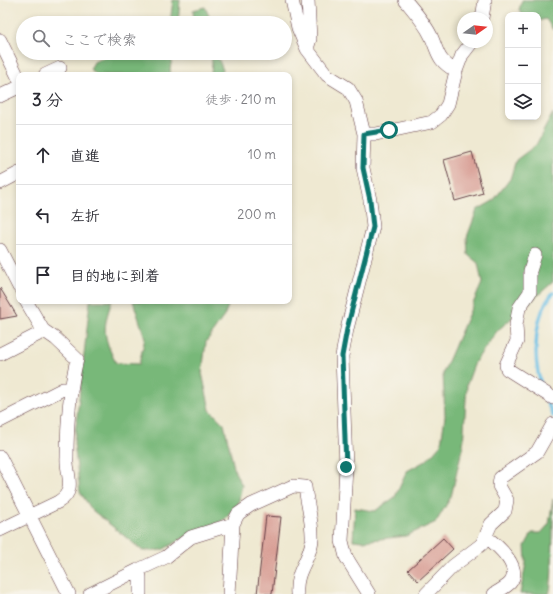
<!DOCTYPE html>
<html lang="ja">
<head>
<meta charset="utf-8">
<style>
	body { margin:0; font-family:Delius,"Klee One",sans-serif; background:#f7f7f7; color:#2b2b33 }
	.controls { position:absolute; right:12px; top:12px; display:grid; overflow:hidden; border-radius:8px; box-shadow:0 2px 6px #0003 }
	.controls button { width:36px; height:36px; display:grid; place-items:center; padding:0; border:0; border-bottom:1px solid #e1e1e2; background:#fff; color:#2b2b33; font:20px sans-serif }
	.compass { position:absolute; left:457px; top:12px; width:36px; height:36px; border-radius:50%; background:#fff; box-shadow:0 2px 6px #0003; rotate:76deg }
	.stop { position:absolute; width:12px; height:12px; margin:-9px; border:3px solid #0f766e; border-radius:50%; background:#fff }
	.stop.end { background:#0f766e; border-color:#fff; box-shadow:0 1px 4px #0008 }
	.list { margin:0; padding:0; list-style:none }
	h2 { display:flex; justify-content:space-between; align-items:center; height:52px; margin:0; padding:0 16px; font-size:17px }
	h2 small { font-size:13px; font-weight:400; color:#7c7c81 }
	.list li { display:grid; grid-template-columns:26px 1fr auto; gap:12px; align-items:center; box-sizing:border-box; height:60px; padding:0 16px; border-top:1px solid #e1e1e2 }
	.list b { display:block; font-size:15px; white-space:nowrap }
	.list em { font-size:13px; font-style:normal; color:#7c7c81 }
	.icon { flex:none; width:22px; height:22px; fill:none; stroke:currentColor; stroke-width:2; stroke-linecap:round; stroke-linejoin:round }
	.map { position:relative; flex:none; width:553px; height:594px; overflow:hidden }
	.search { position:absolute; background:#fff; box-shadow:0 2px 6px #0003; left:16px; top:16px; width:276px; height:44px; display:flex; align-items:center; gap:10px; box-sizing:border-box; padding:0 14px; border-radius:22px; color:#7c7c81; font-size:15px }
	.panel { position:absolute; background:#fff; box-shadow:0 2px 6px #0003; left:16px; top:72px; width:276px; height:232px; border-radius:8px }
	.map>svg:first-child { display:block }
	.forest { fill:#78b879; stroke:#616c52 }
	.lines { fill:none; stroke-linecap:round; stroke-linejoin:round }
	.stream { stroke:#69bfe6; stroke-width:3.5 }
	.building { fill:#d9a097 }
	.street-casing { stroke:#633d44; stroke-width:14 }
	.street { stroke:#fff; stroke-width:13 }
	.route { stroke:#0f766e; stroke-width:5 }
</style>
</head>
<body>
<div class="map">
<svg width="553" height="594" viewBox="0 0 553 594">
	<rect width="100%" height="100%" fill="#f7f3e8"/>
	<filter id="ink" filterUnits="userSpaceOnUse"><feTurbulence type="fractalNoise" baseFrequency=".025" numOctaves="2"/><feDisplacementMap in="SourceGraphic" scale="8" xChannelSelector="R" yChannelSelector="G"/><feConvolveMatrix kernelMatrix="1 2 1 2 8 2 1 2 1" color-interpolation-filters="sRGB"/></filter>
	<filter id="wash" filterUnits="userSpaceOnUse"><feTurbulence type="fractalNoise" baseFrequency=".012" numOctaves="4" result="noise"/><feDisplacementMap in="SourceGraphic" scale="16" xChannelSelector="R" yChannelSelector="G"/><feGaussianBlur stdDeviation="0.9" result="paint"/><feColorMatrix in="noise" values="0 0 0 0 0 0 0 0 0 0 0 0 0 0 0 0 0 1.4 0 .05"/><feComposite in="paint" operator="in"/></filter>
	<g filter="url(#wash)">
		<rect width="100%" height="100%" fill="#efe9d2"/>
		<path class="forest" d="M173 0H180L178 23H170Z
			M522 0H553V30L546 19 538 21V15H522L519 10Z
			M205 7 212 23H194L193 10Z
			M113 53H173L170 69 171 75H97L90 69 94 62Z
			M209 53H216L223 70 219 75H211L212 61Z
			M553 113V282L497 331 475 362 467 384 463 445 451 497 436 522 406 536 363 541 353 540 355 508 375 511 395 497 407 471 427 460 441 444 445 416 443 373 482 283 478 263 468 255 467 237 477 210 493 201 510 179 516 160 536 145Z
			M90 301H112C102 328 103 337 116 363L139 364 145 338 133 301H230L224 316 206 342 202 373 210 410 224 424 235 472 242 485 238 505 223 521 191 534 162 550 143 551 92 510 80 492 74 443Z
			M553 499C553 513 553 586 549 594H520L526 563 525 546 532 533H541L549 524Z"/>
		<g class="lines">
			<path class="stream" d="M541 385C533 358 533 316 553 293
				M546 399 553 416"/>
		</g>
		<g id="blocks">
			<path class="building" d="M472 152 483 193 455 201 444 160Z
				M0 288 17 316 0 319Z
				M266 516 281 517 272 594H257Z
				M443 538 453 549 418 581 408 570Z"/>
		</g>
	</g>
	<g filter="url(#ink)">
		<use href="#blocks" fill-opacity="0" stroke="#633d44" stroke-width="1"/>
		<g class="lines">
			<g class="street-casing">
				<path id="street" d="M292 0 298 28 307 49
					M308 0 310 39 307 49 327 75 348 88 356 101 364 134 363 168 370 200 373 227 347 329 342 356 346 467 342 541 346 557 369 594
					M405 0C414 11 425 23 431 36 439 54 437 60 456 71
					M482 18 485 0
					M0 40 19 79
					M45 75 60 68
					M0 96 19 87
					M364 134H376L432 122 441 115 448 104 456 71 462 55 472 42
					M0 183 19 173
					M0 250 19 287
					M535 255 530 271V292L519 308 516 325 517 341 506 365 507 369 553 398
					M0 354 37 335 43 330
					M0 421 63 389 71 388
					M0 457 69 594
					M0 530 58 502C63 499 68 495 69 488 71 479 66 467 67 458 67 424 69 392 77 359L56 339 43 330 26 301
					M486 537C497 545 523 567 510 583 506 587 499 591 494 594
					M138 570 166 557 191 537 233 524
					M90 594 138 570 140 577V594
					M229 594 233 524 238 514 251 505 293 486 305 487C307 504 313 523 312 540 310 561 295 570 297 594
					M426 594 453 566 482 544 491 524 505 511 507 500 499 486 500 478 537 452 553 424"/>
			</g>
			<use href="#street" class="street"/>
		</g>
	</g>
	<g class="lines" filter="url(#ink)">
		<path class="route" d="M346 467 342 356 347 329 373 227 370 200 363 168 364 134 389 130"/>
	</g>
</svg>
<div class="controls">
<button>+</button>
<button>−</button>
<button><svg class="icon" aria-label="layers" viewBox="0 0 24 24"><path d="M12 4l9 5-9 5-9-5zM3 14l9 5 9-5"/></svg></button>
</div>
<svg class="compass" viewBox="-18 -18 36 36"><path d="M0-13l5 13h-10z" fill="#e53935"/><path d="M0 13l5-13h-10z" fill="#7c7c81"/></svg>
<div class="stop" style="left:389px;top:130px"></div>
<div class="stop end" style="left:346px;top:467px"></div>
<div class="search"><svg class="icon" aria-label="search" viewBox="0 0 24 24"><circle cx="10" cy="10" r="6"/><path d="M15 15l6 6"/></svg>ここで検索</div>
<section class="panel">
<h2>3 分<small>徒歩 · 210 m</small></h2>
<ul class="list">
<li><svg class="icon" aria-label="ahead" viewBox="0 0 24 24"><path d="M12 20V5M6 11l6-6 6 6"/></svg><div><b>直進</b></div><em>10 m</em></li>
<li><svg class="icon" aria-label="left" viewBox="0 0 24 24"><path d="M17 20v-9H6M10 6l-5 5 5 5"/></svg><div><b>左折</b></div><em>200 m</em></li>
<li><svg class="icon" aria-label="arrive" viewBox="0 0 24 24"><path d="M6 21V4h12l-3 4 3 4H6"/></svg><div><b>目的地に到着</b></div></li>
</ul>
</section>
</div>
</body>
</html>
